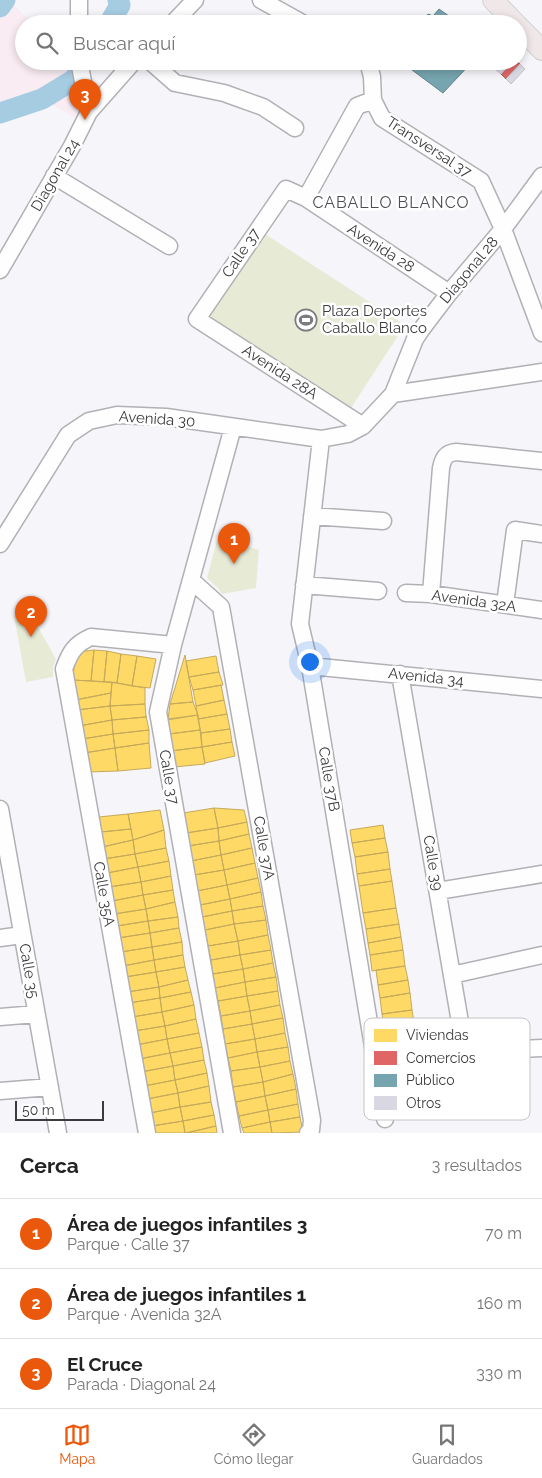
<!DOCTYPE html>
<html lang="es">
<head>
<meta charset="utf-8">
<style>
	body { margin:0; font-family:Raleway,sans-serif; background:#f2f2f2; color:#222 }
	.scale { position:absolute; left:15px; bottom:12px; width:89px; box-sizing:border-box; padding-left:5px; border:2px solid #3b3b3e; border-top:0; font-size:14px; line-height:18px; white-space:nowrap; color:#3b3b3e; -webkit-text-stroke:4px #fff; paint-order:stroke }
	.you { position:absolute; left:309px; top:661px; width:18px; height:18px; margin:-12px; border:4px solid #fff; border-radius:50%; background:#1a73e8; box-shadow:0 0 0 8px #1a73e833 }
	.badge { display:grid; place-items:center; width:32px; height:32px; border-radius:50%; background:#ea580c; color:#fff; font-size:16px; font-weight:700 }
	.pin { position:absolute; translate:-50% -41px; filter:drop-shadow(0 1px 2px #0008) }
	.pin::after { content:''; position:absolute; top:26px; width:18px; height:15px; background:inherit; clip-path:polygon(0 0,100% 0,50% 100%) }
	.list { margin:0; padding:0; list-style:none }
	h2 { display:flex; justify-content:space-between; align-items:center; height:65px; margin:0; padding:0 20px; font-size:21px }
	h2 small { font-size:16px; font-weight:400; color:#767676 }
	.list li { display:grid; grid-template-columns:32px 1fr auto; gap:15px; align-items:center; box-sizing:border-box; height:70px; padding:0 20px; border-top:1px solid #e0e0e0 }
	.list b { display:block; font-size:19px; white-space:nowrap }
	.list p { margin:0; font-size:16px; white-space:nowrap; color:#767676 }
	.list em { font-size:16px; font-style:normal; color:#767676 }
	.icon { flex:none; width:28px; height:28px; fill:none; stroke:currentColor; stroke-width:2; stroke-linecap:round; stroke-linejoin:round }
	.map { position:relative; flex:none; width:542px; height:1133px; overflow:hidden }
	.search { position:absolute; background:#fff; box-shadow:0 2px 8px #0003; left:15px; right:15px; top:15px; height:55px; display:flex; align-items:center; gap:12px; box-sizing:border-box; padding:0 18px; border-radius:28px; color:#767676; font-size:19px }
	.sheet { height:275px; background:#fff }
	nav { display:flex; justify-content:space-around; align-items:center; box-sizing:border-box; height:70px; border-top:1px solid #e0e0e0; background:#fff; font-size:14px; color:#767676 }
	nav a { display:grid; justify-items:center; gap:2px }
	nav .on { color:#ea580c }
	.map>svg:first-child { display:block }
	.education { fill:#f9ecf2 }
	.green { fill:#e7ebd6 }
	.homes { fill:#ffd966; stroke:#c4aa5a }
	.shops { fill:#e06666; stroke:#ae595a }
	.public { fill:#76a5af; stroke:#64858d }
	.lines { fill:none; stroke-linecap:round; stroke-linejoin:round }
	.river { stroke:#a6cce2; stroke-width:21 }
	.building { fill:#d8d7e2; stroke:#c4c4c7 }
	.minor-casing { stroke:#b1b0b4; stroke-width:19 }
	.major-casing { stroke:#d1d1d3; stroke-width:22 }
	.minor { stroke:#fefefe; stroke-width:16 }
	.major { stroke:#f0e7e8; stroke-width:20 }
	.labels { text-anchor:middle; stroke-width:5; stroke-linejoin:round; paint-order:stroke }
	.street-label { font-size:15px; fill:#3b3b3e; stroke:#fff }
	.poi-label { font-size:15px; fill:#3b3b3e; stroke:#fff; text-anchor:start }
	.neighbourhood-label { font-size:16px; letter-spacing:1px; fill:#4e4d54; stroke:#fff }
	.key { fill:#fff; stroke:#c4c4c5; stroke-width:1 }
	.key-label { font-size:14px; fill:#3b3b3e }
</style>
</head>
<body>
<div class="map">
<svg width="542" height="1133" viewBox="0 0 542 1133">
	<rect width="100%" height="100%" fill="#f6f6fa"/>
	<path class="education" d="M0 0H8L34 24H24V61H73L85 109 79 120 42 99 0 113Z"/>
	<path class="green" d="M262 232 405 325 351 408 207 315Z
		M218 537 259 550 256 588 222 594 218 588 207 578Z
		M29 611 56 659 53 667V677L26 682 14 616Z"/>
	<path class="homes" d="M94 650 91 681 72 680 77 652Z
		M94 650 107 651 104 682 91 681Z
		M107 651 121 654 117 683 104 682Z
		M121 654 137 656 132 686 117 683Z
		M185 655 193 702 170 704Z
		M137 656 156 659 150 688 132 686Z
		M216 656 219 672 189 677 186 661Z
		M219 672 223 685 193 690 189 677Z
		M72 680 112 682 111 693 75 700Z
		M112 682 145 688V704L110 706Z
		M221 685 224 700 196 706 193 690Z
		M111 693 110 706 77 710 75 700Z
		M224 700 227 714 198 719 196 706Z
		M193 702 198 715 168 719 170 704Z
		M145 704 146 717 112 720 110 706Z
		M110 706 112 720 79 726 77 710Z
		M227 714 230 729 201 733 198 719Z
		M198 715 200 730 169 734 167 720Z
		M146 716 149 730 113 734 112 720 146 717Z
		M112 720 113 734 82 739 79 726Z
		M230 729 232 742 202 747 201 733Z
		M149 730V743L115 748 113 734Z
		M200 730 202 747 171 751 169 734Z
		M113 734 115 748 84 753 82 739Z
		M232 742 235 756 205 763 202 747Z
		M149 743 151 768 118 771 115 748Z
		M202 747 205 764 174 767 171 751Z
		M115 748 118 771 87 772 84 753Z
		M214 808 218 828 186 833 183 813Z
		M214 808 244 810 247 822 218 828Z
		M160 810 164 830 133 840 128 814Z
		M128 814 131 829 101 832 99 817Z
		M247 822 249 834 219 841 218 828Z
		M383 825 385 838 352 843 350 830Z
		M218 828 219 841 188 846 186 833Z
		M131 829 133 840 102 847 101 832Z
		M164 830 166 848 135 854 133 840Z
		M249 834 252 848 221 855 219 841Z
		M385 838 388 852 355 857 352 843Z
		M133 840 135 854 104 859 102 847Z
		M219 841 221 855 191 861 188 846Z
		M166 848 169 861 138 867 135 854Z
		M252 848 255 863 224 870 221 855Z
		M388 852 390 869 357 874 355 857Z
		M135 854 138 867 107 873 104 859Z
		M221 855 224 870 194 875 191 861Z
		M169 861 171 876 141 882 138 867Z
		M255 863 258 878 227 885 224 870Z
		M138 867 141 882 109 887 107 873Z
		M390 869 392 881 359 886 357 874Z
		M224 870 227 885 197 891 194 875Z
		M171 876 173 890 143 895 141 882Z
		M258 878 261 892 230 899 227 885Z
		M392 881 396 908 363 913 359 886Z
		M141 882 143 895 112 901 109 887Z
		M227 885 230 899 200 905 197 891Z
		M173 890 175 902 146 909 143 895Z
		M261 892 263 906 232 911 230 899Z
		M143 895 146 909 114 914 112 901Z
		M230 899 232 911 202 917 200 905Z
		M175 902 178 917 148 921 146 909Z
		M263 906 266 920 234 924 232 911Z
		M396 908 399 924 366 929 363 913Z
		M146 909 148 921 117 926 114 914Z
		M232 911 234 924 205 930 202 917Z
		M178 917 179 928 150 933 148 921Z
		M266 920 268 935 238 941 234 924Z
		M148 921 150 933 118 938 117 926Z
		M234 924 238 941 208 946 205 930Z
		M399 924 401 937 368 943 366 929Z
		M179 928 182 942 152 947 150 933Z
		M150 933 152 947 121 952 118 938Z
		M268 935 271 950 240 955 238 941Z
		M401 937 403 950 370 955 368 943Z
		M238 941 240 955 211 960 208 946Z
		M182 942 183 955 154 960 152 947Z
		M152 947 154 960 123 966 121 952Z
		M271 950 273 963 243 969 240 955Z
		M403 950 405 966 372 971 370 955Z
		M183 955 185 967 156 972 154 960Z
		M240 955 243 969 213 974 211 960Z
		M154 960 156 972 125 977 123 966Z
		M273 963 276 977 245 982 243 969Z
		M405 966 408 980 378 985 376 970Z
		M185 967 188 980 159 987 156 972Z
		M243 969 245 982 215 988 213 974Z
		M156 972 159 987 127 992 125 977Z
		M276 977 278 991 247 996 245 982Z
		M188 980 191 992 160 998 159 987Z
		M408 980 410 993 380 998 378 985Z
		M245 982 247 996 218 1001 215 988Z
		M159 987 160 998 129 1003 127 992Z
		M278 991 280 1005 250 1011 247 996Z
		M191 992 194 1005 162 1012 160 998Z
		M410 993 412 1010 382 1014 380 998Z
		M247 996 250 1011 221 1016 218 1001Z
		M160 998 162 1012 132 1017 129 1003Z
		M194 1005 196 1019 165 1026 162 1012Z
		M280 1005 283 1018 252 1024 250 1011Z
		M412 1010 414 1022 384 1027 382 1014Z
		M250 1011 252 1024 223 1029 221 1016Z
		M162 1012 165 1026 134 1031 132 1017Z
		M283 1018 285 1033 255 1039 252 1024Z
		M196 1019 199 1033 167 1039 165 1026Z
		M252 1024 255 1039 225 1044 223 1029Z
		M165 1026 167 1039 136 1045 134 1031Z
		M199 1033 202 1047 170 1053 167 1039Z
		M285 1033 288 1047 257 1052 255 1039Z
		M167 1039 170 1053 139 1059 136 1045Z
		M255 1039 257 1052 228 1058 225 1044Z
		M202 1047 204 1060 173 1066 170 1053Z
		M288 1047 290 1061 260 1067 257 1052Z
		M257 1052 260 1067 231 1071 228 1058Z
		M170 1053 173 1066 141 1072 139 1059Z
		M204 1060 207 1073 175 1080 173 1066Z
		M290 1061 293 1074 263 1082 260 1067Z
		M173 1066 175 1080 144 1086 141 1072Z
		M260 1067 263 1082 233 1087 231 1071Z
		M207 1073 209 1086 178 1093 175 1080Z
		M293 1074 296 1089 265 1096 263 1082Z
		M175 1080 178 1093 147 1099 144 1086Z
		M263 1082 265 1096 236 1102 233 1087Z
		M209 1086 211 1102 180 1107 178 1093Z
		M296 1089 298 1104 268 1110 265 1096Z
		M178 1093 180 1107 150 1113 147 1099Z
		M265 1096 268 1110 239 1116 236 1102Z
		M211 1102 214 1115 183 1121 180 1107Z
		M298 1104 300 1117 270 1122 268 1110Z
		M180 1107 183 1121 152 1126 150 1113Z
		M268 1110 270 1122 242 1128 239 1116Z
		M214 1115 216 1126 185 1133 183 1121Z
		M300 1117 303 1132 272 1133 270 1122Z
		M183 1121 185 1133H154L152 1126Z
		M270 1122 272 1133H244L242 1128Z
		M216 1126 217 1133H187Z"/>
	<path class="shops" d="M513 61H516L520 64 506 79 501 74Z"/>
	<path class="public" d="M439 9 456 21 454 24H421L428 14 433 16Z
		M400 61H473L443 93Z"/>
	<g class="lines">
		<path class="river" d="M0 7 5 0
			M109 24 120 5 118 0
			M0 113 42 99 75 79 76 76"/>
	</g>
	<path class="building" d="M500 61H513L501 74 494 68Z
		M520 64 525 69 511 84 506 79Z"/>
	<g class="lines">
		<g class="minor-casing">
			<path id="minor" d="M261 0 304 24
				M79 24V0
				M172 24 195 0
				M79 61 89 112
				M150 61 175 83 224 93 263 107 295 128
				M368 61 372 77 373 100 382 118 481 181 503 229 542 333
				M54 176 169 246
				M306 198 357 106 373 100
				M0 270 72 146 89 112 134 61
				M393 394 542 372
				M363 426 197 319 286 189 306 198 449 293
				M321 439 300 624 310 666 385 1119
				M312 516 383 521
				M0 544 68 435 89 421 117 415 166 417 321 439 348 434 363 426 393 394 415 339 421 330 449 293 503 229 542 176
				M191 580 221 607 312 1120 311 1130 308 1133
				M304 585 378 591
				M406 593 431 594 542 610
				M431 594 441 468C443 458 446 453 456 452L542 461
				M505 604 515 530 542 534
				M310 666 542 689
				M400 674 465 1051
				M0 809 58 1133
				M438 891 542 874
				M0 938 22 935
				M452 975 542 955
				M0 1017 36 1014
				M375 1055 542 1048
				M0 1091 50 1087
				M147 1133 64 669C70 652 75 644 91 637L173 645
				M232 1133 158 712 173 645 233 427"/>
		</g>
		<g class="major-casing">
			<path id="major" d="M493 0 516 24
				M518 26 542 50"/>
		</g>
		<use href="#minor" class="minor"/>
		<use href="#major" class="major"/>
	</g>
	<defs>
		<g id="stadium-ring" transform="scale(1.125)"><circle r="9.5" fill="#fff" stroke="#7c7c80" stroke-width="1.5"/><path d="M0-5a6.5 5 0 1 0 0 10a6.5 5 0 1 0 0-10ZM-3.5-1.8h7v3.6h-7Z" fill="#7c7c80"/></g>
	</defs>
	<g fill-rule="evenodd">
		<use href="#stadium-ring" x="306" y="320"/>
	</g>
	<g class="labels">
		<g class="street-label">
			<text transform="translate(429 147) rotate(33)" y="5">Transversal 37</text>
			<text transform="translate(55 175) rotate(-60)" y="5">Diagonal 24</text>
			<text transform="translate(381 248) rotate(33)" y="5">Avenida 28</text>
			<text transform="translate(241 253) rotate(-56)" y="5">Calle 37</text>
			<text transform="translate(469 270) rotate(-50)" y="5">Diagonal 28</text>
			<text transform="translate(280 372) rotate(33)" y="5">Avenida 28A</text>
			<text transform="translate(157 419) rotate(4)" y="5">Avenida 30</text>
			<text transform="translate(474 601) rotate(8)" y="5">Avenida 32A</text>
			<text transform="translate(426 677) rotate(6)" y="5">Avenida 34</text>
			<text transform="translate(169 777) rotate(80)" y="5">Calle 37</text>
			<text transform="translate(329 779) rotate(80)" y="5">Calle 37B</text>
			<text transform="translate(264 848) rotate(80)" y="5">Calle 37A</text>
			<text transform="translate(433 863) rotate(80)" y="5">Calle 39</text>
			<text transform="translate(104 894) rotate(80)" y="5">Calle 35A</text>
			<text transform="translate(29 971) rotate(80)" y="5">Calle 35</text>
		</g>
		<g class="poi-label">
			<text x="322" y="316">Plaza Deportes<tspan x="322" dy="17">Caballo Blanco</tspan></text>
		</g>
		<g class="neighbourhood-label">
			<text x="391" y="208">CABALLO BLANCO</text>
		</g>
	</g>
	<rect x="364" y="1018" width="166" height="102" rx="8" class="key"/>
	<rect x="374" y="1029" width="23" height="13" fill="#ffd966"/>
	<rect x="374" y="1051" width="23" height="14" fill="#e06666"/>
	<rect x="374" y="1074" width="23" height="13" fill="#76a5af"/>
	<rect x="374" y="1096" width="23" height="14" fill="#d8d7e2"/>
	<g class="key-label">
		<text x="406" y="1040">Viviendas</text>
		<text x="406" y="1063">Comercios</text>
		<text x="406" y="1085">Público</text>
		<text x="406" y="1108">Otros</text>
	</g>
</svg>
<div class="scale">50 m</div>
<div class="you"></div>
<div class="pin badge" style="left:234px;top:564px">1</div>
<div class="pin badge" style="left:31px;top:637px">2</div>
<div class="pin badge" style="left:85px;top:120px">3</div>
<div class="search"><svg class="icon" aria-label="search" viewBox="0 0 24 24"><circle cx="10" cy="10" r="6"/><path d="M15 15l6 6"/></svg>Buscar aquí</div>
</div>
<section class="sheet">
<h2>Cerca<small>3 resultados</small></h2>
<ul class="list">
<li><span class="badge">1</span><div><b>Área de juegos infantiles 3</b><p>Parque · Calle 37</p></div><em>70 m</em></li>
<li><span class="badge">2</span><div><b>Área de juegos infantiles 1</b><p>Parque · Avenida 32A</p></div><em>160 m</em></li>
<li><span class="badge">3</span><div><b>El Cruce</b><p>Parada · Diagonal 24</p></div><em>330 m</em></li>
</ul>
</section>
<nav>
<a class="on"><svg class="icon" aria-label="map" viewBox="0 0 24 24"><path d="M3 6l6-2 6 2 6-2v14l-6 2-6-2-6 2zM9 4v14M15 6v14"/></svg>Mapa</a>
<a><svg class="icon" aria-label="directions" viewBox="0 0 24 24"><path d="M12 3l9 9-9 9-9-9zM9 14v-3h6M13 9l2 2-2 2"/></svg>Cómo llegar</a>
<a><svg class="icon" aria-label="saved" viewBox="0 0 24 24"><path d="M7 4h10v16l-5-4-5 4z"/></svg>Guardados</a>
</nav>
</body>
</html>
